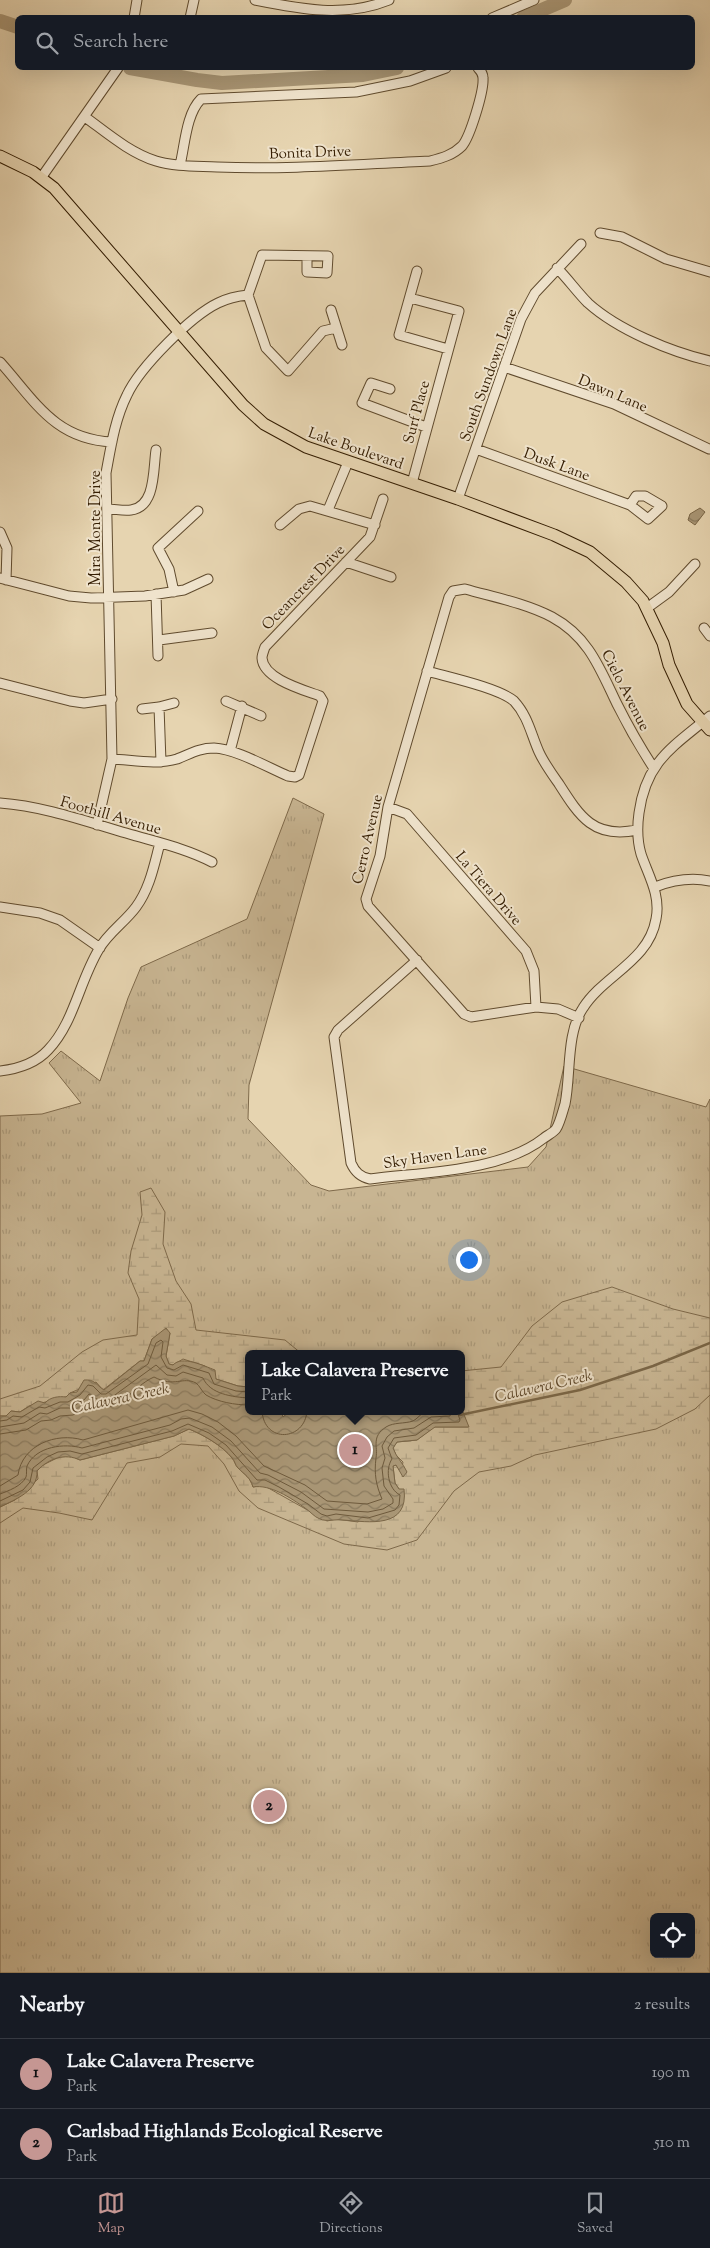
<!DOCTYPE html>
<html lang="en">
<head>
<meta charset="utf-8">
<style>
	body { margin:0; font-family:"Sorts Mill Goudy",serif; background:#20242c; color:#f1f3f6 }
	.controls { position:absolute; right:15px; bottom:15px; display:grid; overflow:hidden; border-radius:8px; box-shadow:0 5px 20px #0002 }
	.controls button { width:45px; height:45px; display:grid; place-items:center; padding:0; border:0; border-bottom:1px solid #363941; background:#171b24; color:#f1f3f6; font:25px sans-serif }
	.you { position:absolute; left:468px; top:1259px; width:18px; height:18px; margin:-12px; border:4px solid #fff; border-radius:50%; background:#1a73e8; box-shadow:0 0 0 8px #1a73e833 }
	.badge { display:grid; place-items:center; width:32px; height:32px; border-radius:50%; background:#c59692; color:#111; font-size:16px; font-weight:700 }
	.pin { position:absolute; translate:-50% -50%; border:2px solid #fff; box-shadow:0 1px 5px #0006 }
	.popup { position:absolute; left:245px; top:1350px; width:220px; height:65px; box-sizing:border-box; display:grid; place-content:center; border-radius:8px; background:#171b24; filter:drop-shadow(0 1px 4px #0005); font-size:16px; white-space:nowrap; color:#9ea1a6 }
	.popup b { font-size:19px; color:#f1f3f6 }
	.popup::after { content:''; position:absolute; left:50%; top:100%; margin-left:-10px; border:10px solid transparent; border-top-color:#171b24 }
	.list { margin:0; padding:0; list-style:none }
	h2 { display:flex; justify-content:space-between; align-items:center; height:65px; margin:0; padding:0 20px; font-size:21px }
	h2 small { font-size:16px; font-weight:400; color:#9ea1a6 }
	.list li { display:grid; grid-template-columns:32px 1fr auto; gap:15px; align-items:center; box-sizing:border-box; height:70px; padding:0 20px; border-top:1px solid #363941 }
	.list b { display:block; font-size:19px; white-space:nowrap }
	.list p { margin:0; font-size:16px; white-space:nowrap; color:#9ea1a6 }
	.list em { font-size:16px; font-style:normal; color:#9ea1a6 }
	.icon { flex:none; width:28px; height:28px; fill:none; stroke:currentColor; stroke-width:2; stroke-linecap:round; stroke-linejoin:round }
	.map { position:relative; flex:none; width:710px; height:1973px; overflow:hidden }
	.search { position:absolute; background:#171b24; box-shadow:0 5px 20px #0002; left:15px; right:15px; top:15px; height:55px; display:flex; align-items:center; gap:12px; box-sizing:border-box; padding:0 18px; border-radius:8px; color:#9ea1a6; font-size:19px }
	.sheet { height:205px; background:#171b24 }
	nav { display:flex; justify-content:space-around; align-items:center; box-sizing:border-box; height:70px; border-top:1px solid #363941; background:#171b24; font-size:14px; color:#9ea1a6 }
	nav a { display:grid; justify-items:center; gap:2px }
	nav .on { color:#c59692 }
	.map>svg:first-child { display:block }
	.grass { fill:url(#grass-tufts); stroke:#7e694a; fill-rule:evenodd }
	.wetland { fill:url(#wetland-marsh); stroke:#7e694a }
	.water { fill:url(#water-waves); stroke:#7a6647 }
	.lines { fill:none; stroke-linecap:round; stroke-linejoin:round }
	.shore { stroke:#6e5a3c; stroke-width:1 }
	.stream { stroke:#7a6647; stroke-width:2.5 }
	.river { stroke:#a99675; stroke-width:14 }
	.minor-casing { stroke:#604b2e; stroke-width:11 }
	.major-casing { stroke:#341d02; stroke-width:13 }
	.minor { stroke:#efe3cc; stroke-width:9 }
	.major { stroke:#e6d4b0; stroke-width:11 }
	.labels { text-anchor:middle; stroke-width:4; stroke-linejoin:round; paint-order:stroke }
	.street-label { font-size:15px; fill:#341d02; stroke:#efe3cc }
	.water-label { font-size:16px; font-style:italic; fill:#5d472a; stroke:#efe3cc }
</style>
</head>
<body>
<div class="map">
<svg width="710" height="1973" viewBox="0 0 710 1973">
	<defs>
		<pattern id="grass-tufts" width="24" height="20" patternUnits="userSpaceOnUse" patternTransform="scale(1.25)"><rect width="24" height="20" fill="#c8b592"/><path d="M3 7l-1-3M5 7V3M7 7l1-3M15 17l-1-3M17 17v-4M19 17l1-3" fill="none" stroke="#ac9b7c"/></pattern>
		<pattern id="wetland-marsh" width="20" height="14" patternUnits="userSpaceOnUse" patternTransform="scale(1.25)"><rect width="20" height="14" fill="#c8b592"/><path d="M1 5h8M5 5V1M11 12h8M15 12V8" fill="none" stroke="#ac9b7c"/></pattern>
		<pattern id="water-waves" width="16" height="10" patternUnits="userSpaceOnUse" patternTransform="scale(1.25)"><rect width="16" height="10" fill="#a99675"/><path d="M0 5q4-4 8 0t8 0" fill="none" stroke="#8a7a5e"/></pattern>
	</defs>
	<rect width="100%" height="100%" fill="#e6d4b0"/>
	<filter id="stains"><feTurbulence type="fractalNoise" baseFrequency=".004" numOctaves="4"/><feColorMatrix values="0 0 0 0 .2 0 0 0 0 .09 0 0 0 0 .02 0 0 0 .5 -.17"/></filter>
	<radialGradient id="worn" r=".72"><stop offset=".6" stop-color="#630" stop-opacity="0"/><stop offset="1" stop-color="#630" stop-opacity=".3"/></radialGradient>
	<path class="grass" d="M293 798 324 814 249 1085 248 1119 311 1185 329 1191 528 1167 546 1147 564 1066 706 1107 710 1099V1973H0V1116L42 1114 81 1103 49 1063 61 1051 100 1081 128 998 141 967 247 919ZM249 1354H461V1411H249ZM654 1917H691V1954H654Z"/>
	<path class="wetland" d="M151 1188 165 1212 163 1244 176 1281 191 1304 196 1330 285 1340 302 1354H249V1387L238 1386 216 1379 205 1366 183 1359 173 1365 169 1364 166 1356 170 1333 163 1332 152 1339 144 1361H140L103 1390 96 1382 70 1393 66 1397 29 1406 20 1412 11 1411 6 1416H0V1399L40 1386 82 1352 103 1340 137 1335 139 1299 128 1273 131 1251 142 1215 140 1192Z
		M612 1287 673 1309 710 1318V1395L695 1409 656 1429 535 1455 511 1466 479 1472 454 1491 417 1540 387 1550 344 1544 258 1508 239 1491 224 1464 208 1446 181 1444 160 1457 127 1463 92 1520 59 1513 23 1508 0 1523V1507L15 1500 38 1479 37 1471 43 1465 59 1457 71 1456 80 1460 174 1436 189 1429C202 1434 223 1446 232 1458 235 1461 235 1465 238 1468 245 1475 250 1477 253 1487L263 1485 327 1521 336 1519 358 1522 399 1489 395 1483 393 1466 396 1465 401 1472 403 1462 396 1455 393 1448 397 1442 417 1440 434 1427H468L461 1407V1371L501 1367 532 1326 562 1302Z"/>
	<path class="water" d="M700 508 705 512 695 525 688 520 690 514Z
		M166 1328 170 1333 166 1356 169 1364 173 1365C182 1355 204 1366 215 1370L216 1379 238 1386 249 1387V1411H281L283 1417 290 1411H461V1407L469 1427H435L417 1440 397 1442 393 1448C396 1457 403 1463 407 1472L403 1477 396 1465 393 1466 395 1483 399 1489H404C409 1529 369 1522 343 1520 335 1519 327 1522 320 1519 314 1517 310 1511 305 1508 291 1498 270 1484 253 1487 250 1477 245 1475 238 1468 235 1465 235 1461 232 1458 223 1446 202 1434 189 1429L174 1436 80 1460C65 1453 49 1458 37 1471 38 1491 16 1499 0 1507V1416H6L11 1411 20 1412 38 1401 45 1403C50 1397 59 1396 66 1397L70 1393 77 1392 84 1380C95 1379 96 1385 104 1390L140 1361H144L152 1339Z"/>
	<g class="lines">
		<path class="shore" d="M262 1411C264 1444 305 1441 307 1411
			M0 1421 7 1420 13 1416 22 1417 39 1407 45 1408 60 1402H68L80 1395 88 1385 93 1386 101 1394H106L148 1364 156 1343 161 1340 163 1342 161 1357 167 1368 174 1370 183 1365 209 1373 214 1384 236 1391 249 1392
			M0 1427 24 1423 40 1413 47 1414 60 1408H70L84 1400 89 1394 100 1401 108 1400 156 1365 167 1375 176 1376 183 1372 203 1378C210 1394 232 1397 249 1398
			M0 1434 26 1430 41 1421 51 1420 60 1416 73 1415 90 1405C119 1416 131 1387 154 1377 175 1388 182 1376 196 1383 200 1386 202 1392 206 1395 218 1402 235 1405 249 1405
			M0 1486 18 1475C22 1445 56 1432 83 1440L188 1410 202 1414 218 1422 236 1436 264 1466 305 1485 327 1501 367 1504 382 1499C376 1485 374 1474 376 1458 378 1446 371 1437 386 1427 394 1422 404 1424 413 1421 417 1419 421 1414 425 1411
			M0 1494C8 1491 22 1486 26 1477 27 1474 26 1470 27 1466 36 1446 65 1443 82 1448L170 1425 181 1419 190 1418 212 1427 231 1441 260 1473 268 1475 301 1492 324 1509 368 1512 383 1509 393 1503V1499L384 1486 382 1468 385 1458 382 1446 387 1437 394 1431 414 1428 431 1417 450 1416 451 1411
			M0 1501 23 1490 30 1482 33 1468 47 1457 58 1452 70 1451 82 1454 172 1431 188 1424 209 1433 226 1445 257 1480H265L279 1487 308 1504 321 1514 327 1516 336 1514 368 1518 395 1510 399 1505 400 1495C388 1489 385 1469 392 1459L388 1448 394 1438 416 1435 433 1423 459 1422 460 1420 457 1411"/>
		<path class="stream" d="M460 1415 580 1390 653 1366 710 1343"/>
		<path class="river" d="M523 18 565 0
			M0 21 18 27
			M130 68 197 80 222 83 363 75 397 68"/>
		<g class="minor-casing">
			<path id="minor" d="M255 0C300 9 345 18 389 0
				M134 18 137 0
				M190 18 194 0
				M492 18 534 0
				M85 117C107 133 130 153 156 161 175 167 197 166 217 167 288 170 359 164 430 161 442 158 453 155 462 146 470 137 484 91 483 78 483 74 481 71 478 68
				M180 165C185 145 186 114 201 99L356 92 410 81 446 68
				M41 178 118 68
				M600 233 622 237 666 259 710 272
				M557 268C568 279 577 292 588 303 618 330 671 352 710 361
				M417 271 399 335 448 349
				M248 295 262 255 328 256 327 273 307 272V256
				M248 295 266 348 288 371 323 331 336 328
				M410 298 459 311 412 483
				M331 310 342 345
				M0 362C35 401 54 439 112 442
				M504 367 614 404 709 449
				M390 389 371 383 362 403 426 427
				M476 449 630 505 648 519 662 506 645 496H636L630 505
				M458 499 521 319 535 293 581 244
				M107 509C115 509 123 511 131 510 156 507 153 469 156 450
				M328 510 348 462
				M280 525 299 509 310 506 375 525
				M0 532 7 548 6 580
				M346 562 391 577
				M0 578 69 596 91 598 145 596 184 590 208 579
				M174 592 169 569 158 548 198 511
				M156 594 158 656
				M647 608 669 592 695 564
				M704 628 710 636
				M159 640 212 633
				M427 671C448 677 499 688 514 701 528 716 531 734 539 752 544 763 552 774 559 784 580 817 594 839 637 830
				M0 683 70 701 84 703 112 699
				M226 701 261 716
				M159 707 161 762
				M142 709 159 707 174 703
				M230 751 242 706
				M112 759C133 760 157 765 177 759 190 754 199 748 214 748 236 749 267 767 288 776L295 777 299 775 323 701 320 696C304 690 263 679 262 658 262 655 264 650 265 647L370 537 383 499
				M0 803C42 806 85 821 126 833 156 842 185 848 212 862
				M388 807 407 814 526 951 534 971 536 1007
				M97 825 112 759 106 473C111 446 115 419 127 395 140 367 191 316 218 303 228 298 238 296 248 295
				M655 887C673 880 690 877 710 881
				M0 907 40 913 60 920 100 948
				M417 960 338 1030 334 1037 351 1163C355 1172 360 1177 370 1179 424 1172 501 1172 544 1138 548 1135 554 1132 556 1129 560 1123 563 1110 565 1104 571 1075 566 1033 583 1008 604 975 649 961 656 919 661 895 648 875 641 854 637 840 637 827 639 813 646 761 673 747 710 716
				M579 1018 558 1009 536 1007 471 1017 464 1014 368 906 366 899 380 856 388 807 449 597 453 591 465 589C493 597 525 603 552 617 589 637 600 669 617 704 628 726 640 747 653 767
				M0 1071C17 1069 36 1063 48 1050 74 1023 79 982 99 949 108 933 125 922 136 907 150 888 154 865 160 843"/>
		</g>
		<g class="major-casing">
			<path id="major" d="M0 156 33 172 54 188 243 405 264 424 306 447 458 499 554 535 590 552 626 582 643 601 663 643 669 665 687 704 710 730"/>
		</g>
		<use href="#minor" class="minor"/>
		<use href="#major" class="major"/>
	</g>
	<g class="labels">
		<g class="street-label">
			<text transform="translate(310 152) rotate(-2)" y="5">Bonita Drive</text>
			<text transform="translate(488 375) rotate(-70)" y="5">South Sundown Lane</text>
			<text transform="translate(613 393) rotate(23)" y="5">Dawn Lane</text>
			<text transform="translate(416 412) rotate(-75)" y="5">Surf Place</text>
			<text transform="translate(356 448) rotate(19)" y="5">Lake Boulevard</text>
			<text transform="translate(557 464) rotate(20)" y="5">Dusk Lane</text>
			<text transform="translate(95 528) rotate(-90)" y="5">Mira Monte Drive</text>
			<text transform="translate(303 587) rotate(-46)" y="5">Oceancrest Drive</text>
			<text transform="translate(626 690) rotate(63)" y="5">Cielo Avenue</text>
			<text transform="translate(111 815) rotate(16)" y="5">Foothill Avenue</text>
			<text transform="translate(367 839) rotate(-77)" y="5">Cerro Avenue</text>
			<text transform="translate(489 888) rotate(49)" y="5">La Tiera Drive</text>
			<text transform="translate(435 1156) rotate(-8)" y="5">Sky Haven Lane</text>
		</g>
		<g class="water-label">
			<text transform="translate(543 1385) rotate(-13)" y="6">Calavera Creek</text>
			<text transform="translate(120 1397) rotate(-12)" y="6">Calavera Creek</text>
		</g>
	</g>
	<rect width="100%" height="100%" filter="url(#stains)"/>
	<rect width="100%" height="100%" fill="url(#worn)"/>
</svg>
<div class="controls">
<button><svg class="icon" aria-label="locate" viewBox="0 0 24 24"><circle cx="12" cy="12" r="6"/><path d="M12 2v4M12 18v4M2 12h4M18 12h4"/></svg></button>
</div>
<div class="you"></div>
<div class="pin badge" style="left:355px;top:1450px">1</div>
<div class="popup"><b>Lake Calavera Preserve</b>Park</div>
<div class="pin badge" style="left:269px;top:1806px">2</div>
<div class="search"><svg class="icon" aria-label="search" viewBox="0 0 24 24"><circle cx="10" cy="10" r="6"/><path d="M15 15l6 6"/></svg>Search here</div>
</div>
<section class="sheet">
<h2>Nearby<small>2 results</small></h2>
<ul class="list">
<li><span class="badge">1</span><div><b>Lake Calavera Preserve</b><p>Park</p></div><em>190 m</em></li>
<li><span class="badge">2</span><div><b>Carlsbad Highlands Ecological Reserve</b><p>Park</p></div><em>510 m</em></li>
</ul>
</section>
<nav>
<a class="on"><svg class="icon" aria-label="map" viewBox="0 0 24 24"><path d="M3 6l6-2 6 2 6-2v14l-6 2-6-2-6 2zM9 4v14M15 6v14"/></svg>Map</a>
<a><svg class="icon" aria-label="directions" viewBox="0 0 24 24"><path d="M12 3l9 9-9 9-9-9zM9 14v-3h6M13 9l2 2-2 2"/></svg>Directions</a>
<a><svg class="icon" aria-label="saved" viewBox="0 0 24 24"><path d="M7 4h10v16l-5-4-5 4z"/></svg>Saved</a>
</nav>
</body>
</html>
